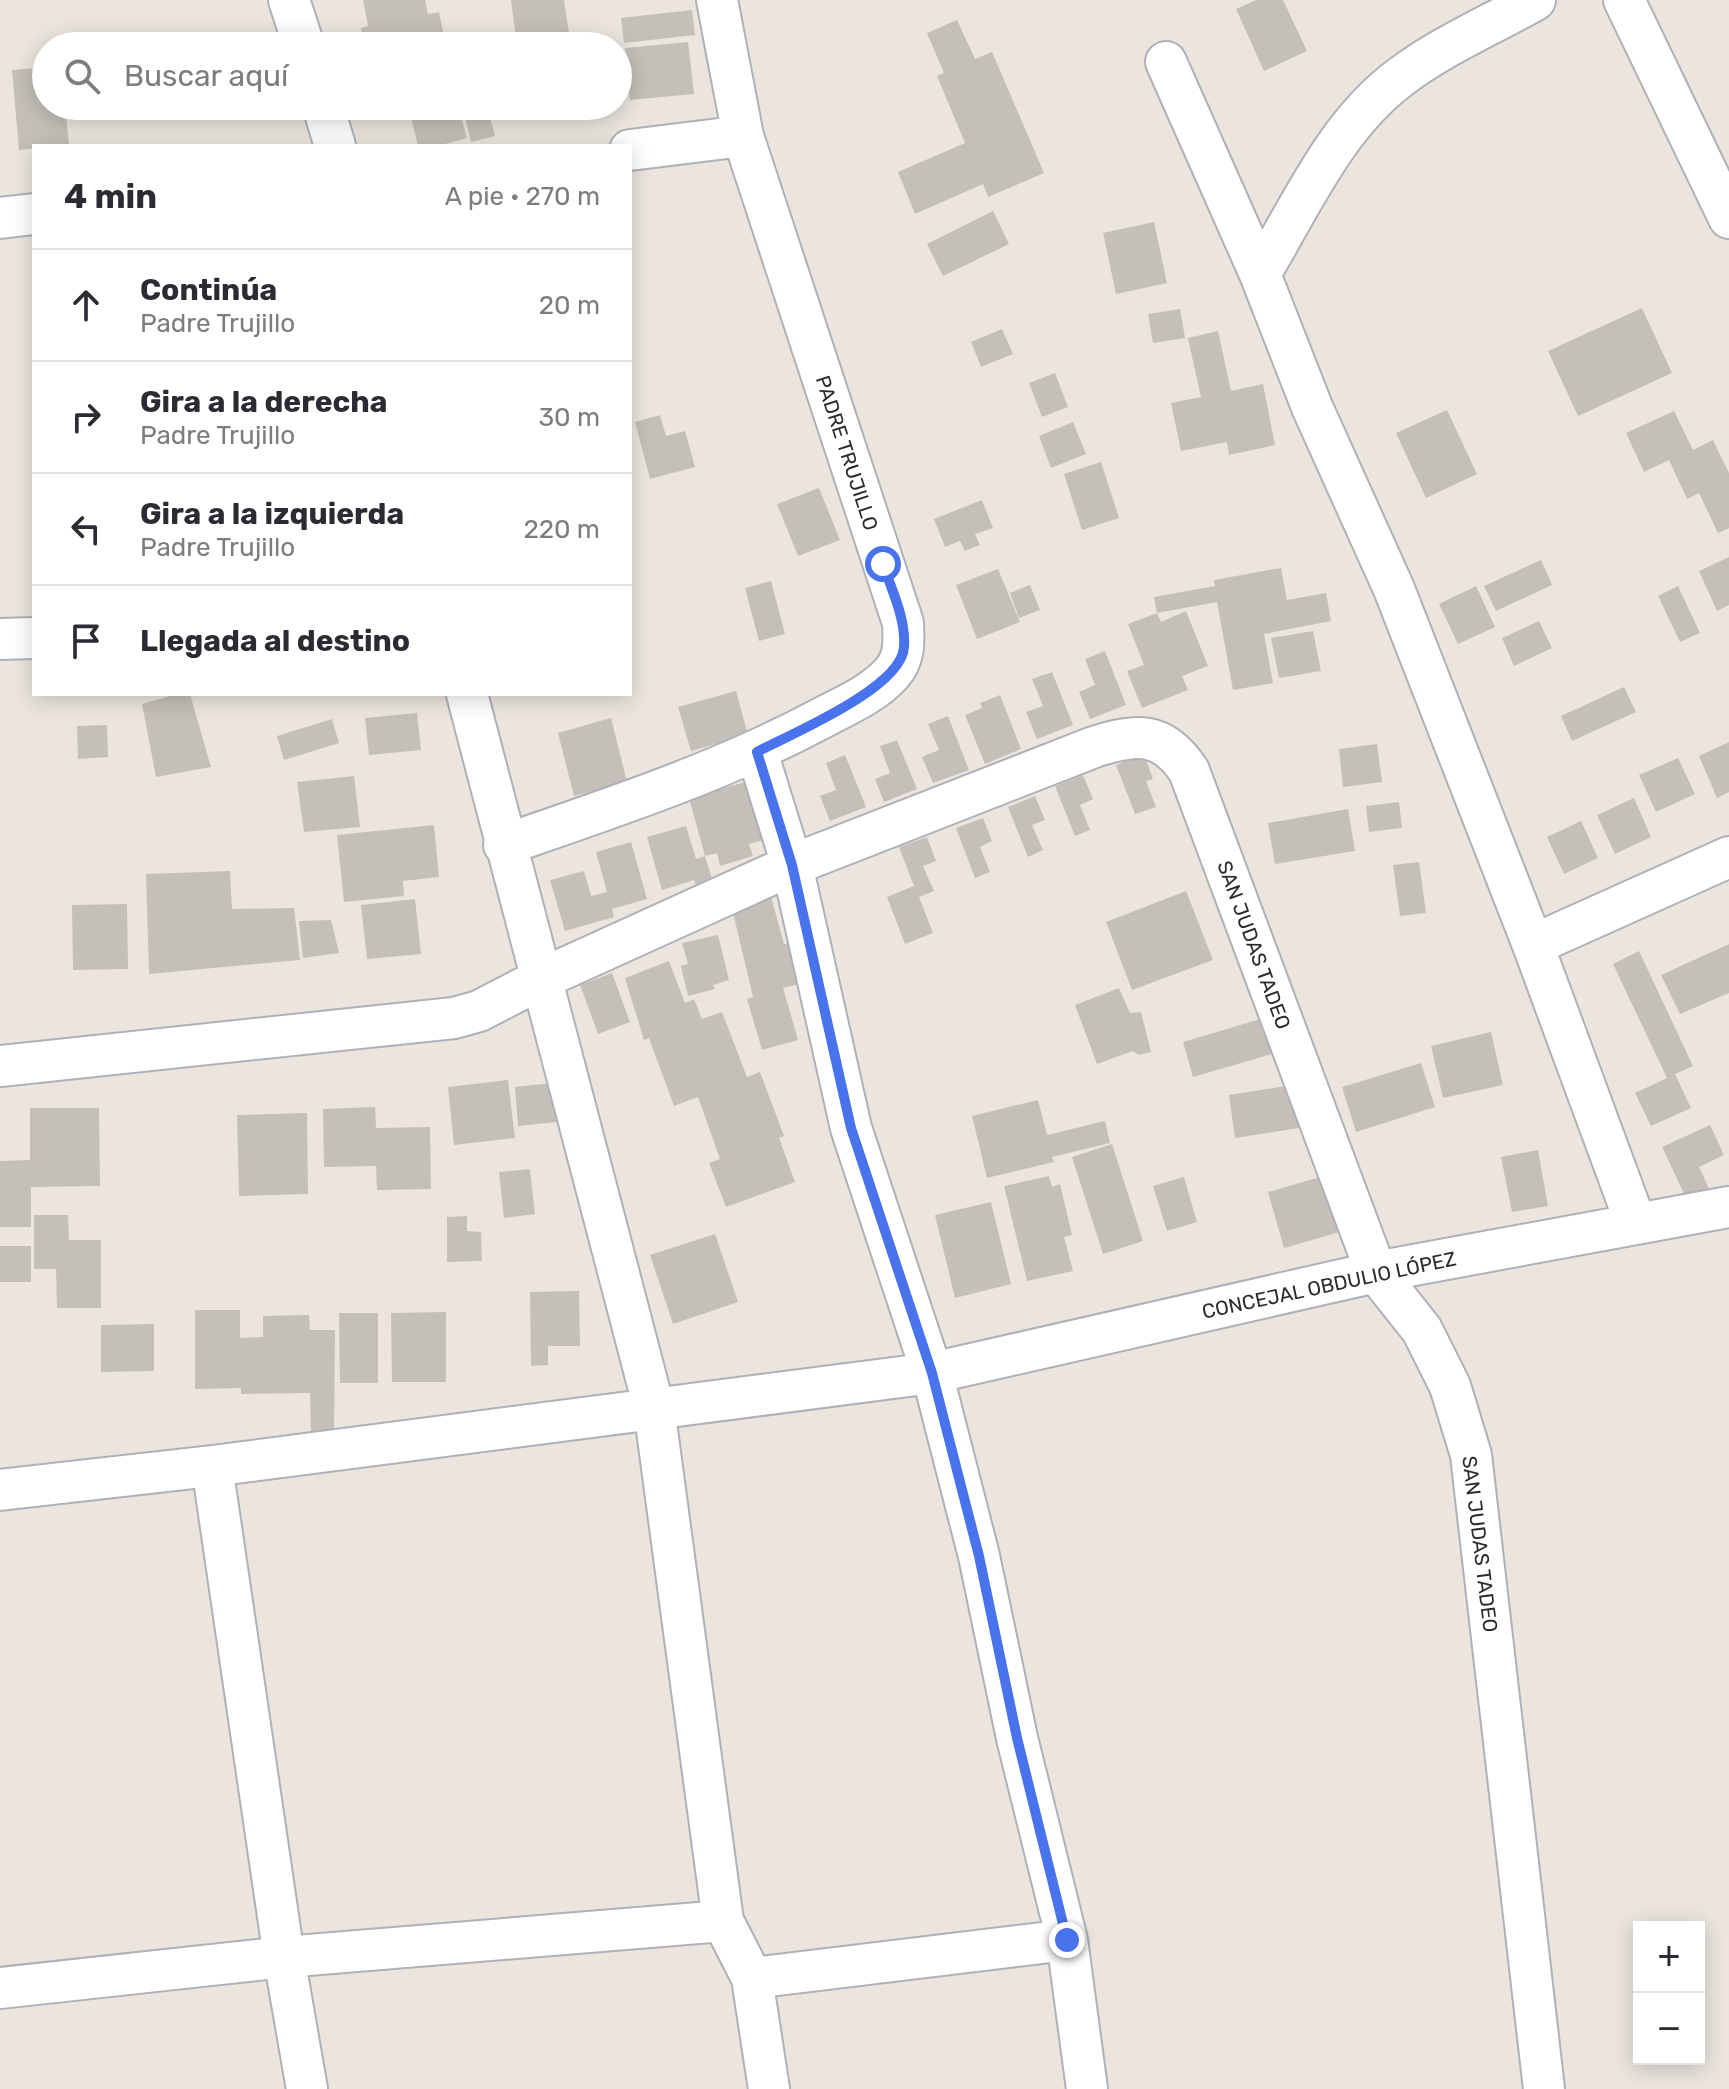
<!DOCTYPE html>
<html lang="es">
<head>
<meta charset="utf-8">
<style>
	body { margin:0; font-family:Rubik,sans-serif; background:#f2f2f3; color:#2b2b33 }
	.controls { position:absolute; right:24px; bottom:24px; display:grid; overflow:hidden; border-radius:0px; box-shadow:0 4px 20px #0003 }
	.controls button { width:72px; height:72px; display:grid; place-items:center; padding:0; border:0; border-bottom:2px solid #e1e1e2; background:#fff; color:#2b2b33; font:40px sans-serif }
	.stop { position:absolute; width:24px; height:24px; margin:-18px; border:6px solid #4973ed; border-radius:50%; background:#fff }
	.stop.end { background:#4973ed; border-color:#fff; box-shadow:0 2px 8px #0008 }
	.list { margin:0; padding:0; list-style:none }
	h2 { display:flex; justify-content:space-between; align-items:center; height:104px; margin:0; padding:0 32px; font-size:34px }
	h2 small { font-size:26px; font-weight:400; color:#7c7c81 }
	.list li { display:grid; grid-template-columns:52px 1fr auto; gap:24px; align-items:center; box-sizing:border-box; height:112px; padding:0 32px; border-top:2px solid #e1e1e2 }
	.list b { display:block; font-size:30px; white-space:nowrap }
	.list p { margin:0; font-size:26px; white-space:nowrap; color:#7c7c81 }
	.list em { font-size:26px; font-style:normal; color:#7c7c81 }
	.icon { flex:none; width:44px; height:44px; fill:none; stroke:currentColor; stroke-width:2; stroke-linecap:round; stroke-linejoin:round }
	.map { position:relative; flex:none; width:1729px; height:2089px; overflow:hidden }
	.search { position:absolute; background:#fff; box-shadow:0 4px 20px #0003; left:32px; top:32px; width:600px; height:88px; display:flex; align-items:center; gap:20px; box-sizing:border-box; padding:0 28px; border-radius:44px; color:#7c7c81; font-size:30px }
	.panel { position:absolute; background:#fff; box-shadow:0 4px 20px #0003; left:32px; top:144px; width:600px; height:552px; border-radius:0px }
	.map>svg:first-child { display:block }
	.building { fill:#c4c0b9 }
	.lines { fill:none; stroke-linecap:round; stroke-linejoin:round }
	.minor-casing { stroke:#aeb1ba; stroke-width:44 }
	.minor { stroke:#fff; stroke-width:40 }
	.route { stroke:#4973ed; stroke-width:10 }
	.labels { text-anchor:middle; stroke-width:8; stroke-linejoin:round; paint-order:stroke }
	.street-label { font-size:20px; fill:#2b2b2b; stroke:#fff }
</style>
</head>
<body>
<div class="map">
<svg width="1729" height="2089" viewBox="0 0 1729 2089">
	<rect width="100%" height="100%" fill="#ebe5de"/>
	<path class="building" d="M363 0H425L428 14 439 12 446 46H364L361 28 368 26Z
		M511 0H564L571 46H517Z
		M1256 0H1283L1307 51 1264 71 1236 9Z
		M692 10 695 35 624 43 621 18Z
		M957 20 975 59 992 52 1044 173 988 197 983 184 915 214 898 172 965 143 937 76 944 73 927 33Z
		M214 38 215 46H161V44Z
		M688 42 694 94 630 100 625 48Z
		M46 67V106H65L69 145 19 150 12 70Z
		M165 106H221L222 115 166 120Z
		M408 106H458L467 138 438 146H418Z
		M462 106H487L495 136 471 142Z
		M993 211 1009 244 943 276 927 244Z
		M1154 222 1167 283 1116 294 1103 233Z
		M1642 308 1672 373 1578 416 1548 351Z
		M1180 309 1185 338 1153 343 1148 314Z
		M1002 329 1013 354 981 367 971 342Z
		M1218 331 1231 391 1263 384 1275 445 1229 455 1227 442 1181 451 1171 403 1201 397 1188 338Z
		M1055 373 1068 407 1042 417 1029 383Z
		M1447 410 1477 474 1426 498 1396 433Z
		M1674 411 1693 450 1713 440 1729 473V528L1718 533 1699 493 1687 499 1669 460 1644 472 1626 433Z
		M660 415 666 436 685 431 695 467 650 479 635 422Z
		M1073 422 1086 454 1051 468 1039 436Z
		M1101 462 1119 518 1082 530 1064 474Z
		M819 488 840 540 798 556 777 504Z
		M982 500 993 528 975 534 980 545 965 551 960 541 945 547 934 519Z
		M1729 557V605L1717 611 1699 571Z
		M1541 560 1552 585 1496 611 1484 586Z
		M1281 568 1287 600 1326 593 1331 621 1264 634 1273 683 1233 690 1217 602 1157 613 1154 597 1215 586 1214 580Z
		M998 569 1020 622 977 639 956 585Z
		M771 581 785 634 759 641 745 588Z
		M1030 585 1040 610 1019 618 1010 593Z
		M1476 586 1495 627 1458 644 1439 604Z
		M1678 586 1700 633 1680 642 1658 596Z
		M1186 611 1208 666 1182 676 1188 690 1142 708 1127 671 1144 665 1128 624 1157 613 1161 622Z
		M1539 621 1552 648 1514 666 1502 638Z
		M1313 631 1321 671 1279 678 1271 638Z
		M1105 651 1126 705 1090 719 1079 692 1095 685 1085 659Z
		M1052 672 1073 725 1037 739 1026 712 1043 706 1032 679Z
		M1624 687 1636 712 1572 741 1561 716Z
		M736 691 748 735 691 751 678 707Z
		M177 694H190L211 767 156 777 142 704Z
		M1000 695 1021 749 985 764 965 715 982 708 980 703Z
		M417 713 421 750 369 755 365 718Z
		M948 716 969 770 933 783 922 757 939 750 928 724Z
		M611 718 627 782 574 796 558 733Z
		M332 719 339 743 284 760 277 736Z
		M107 725 108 757 78 759 77 726Z
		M897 740 917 789 884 802 875 779 890 773 880 746Z
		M1729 742V792L1717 798 1699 756Z
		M1377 744 1382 782 1343 787 1339 749Z
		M1144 754 1153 779 1146 781 1156 807 1135 814 1116 765Z
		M845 755 866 807 830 821 820 796 836 790 826 763Z
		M1678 758 1695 794 1656 812 1639 775Z
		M1083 775 1093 799 1080 805 1090 830 1075 836 1055 786Z
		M354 776 360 827 304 832 297 782Z
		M752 780 769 839 749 844 753 856 720 866 717 853 705 856 689 798Z
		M1035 796 1045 820 1032 825 1043 850 1028 857 1008 807Z
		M1634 798 1651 837 1615 854 1597 815Z
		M1399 802 1402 828 1369 832 1366 806Z
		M1348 809 1355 851 1275 864 1268 823Z
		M983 818 992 841 980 847 990 872 975 878 956 828Z
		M1581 821 1598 858 1564 874 1547 837Z
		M434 825 439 877 403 881 404 896 344 902 337 835Z
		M686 826 696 859 705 856 714 885 697 890 694 880 662 890 647 837Z
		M927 837 936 861 923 866 934 891 919 897 933 933 905 944 887 897 914 886 899 847Z
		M631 842 647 899 612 909 614 917 565 931 550 880 584 871 591 896 607 892 596 852Z
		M1419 862 1426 913 1400 916 1393 865Z
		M230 871 232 909 294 908 300 960 149 974 146 874Z
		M1186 891 1213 960 1132 990 1106 922Z
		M770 893 784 944 799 940 810 981 783 988 798 1040 762 1050 747 999 753 997 731 904Z
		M415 899 421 954 367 959 361 905Z
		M127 904 128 969 73 970 72 905Z
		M331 920 339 953 303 958 299 921Z
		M718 935 729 980 713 985 715 989 688 996 681 966 688 964 682 943Z
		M1729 944V993L1680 1014 1661 975Z
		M1639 951 1693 1066 1675 1074 1691 1108 1651 1126 1635 1093 1667 1078 1613 964Z
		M669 961 685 1003 694 999 702 1019 722 1012 747 1077 760 1072 784 1136 779 1138 795 1182 726 1207 709 1163 720 1159 698 1097 674 1106 649 1038 644 1040 625 978Z
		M612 973 630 1022 598 1034 580 985Z
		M1119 988 1130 1013 1141 1012 1151 1052 1139 1055 1133 1051 1097 1064 1075 1005Z
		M1264 1018 1275 1053 1193 1077 1183 1042Z
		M1491 1032 1503 1085 1443 1098 1431 1046Z
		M1421 1063 1435 1107 1356 1132 1342 1087Z
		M508 1080 515 1138 454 1145 448 1087Z
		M552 1083 556 1122 518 1126 515 1087Z
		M1292 1085 1299 1128 1235 1138 1229 1095Z
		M1038 1100 1047 1135 1105 1121 1110 1143 1052 1157 1054 1162 987 1178 972 1116Z
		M375 1107 376 1128 430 1127 431 1189 377 1190 376 1166 324 1167 323 1109Z
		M30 1108H99L100 1186 31 1187V1227H0V1161L30 1160Z
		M307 1113 308 1194 239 1196 237 1115Z
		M1710 1125 1724 1155 1699 1167 1711 1193 1689 1204 1662 1147Z
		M1112 1144 1143 1241 1103 1254 1072 1157Z
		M1538 1150 1548 1206 1512 1212 1501 1157Z
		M530 1169 535 1214 504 1218 499 1172Z
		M1330 1174 1347 1230 1284 1248 1268 1192Z
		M1049 1176 1052 1187 1060 1184 1072 1235 1064 1237 1073 1271 1027 1281 1004 1186Z
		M1184 1177 1197 1222 1167 1231 1153 1186Z
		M991 1202 1011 1284 955 1298 935 1215Z
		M34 1215H68L69 1240H101V1308H57L56 1269H34Z
		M467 1216V1231L481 1232 482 1261 447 1262V1217Z
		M715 1234 738 1302 673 1324 650 1255Z
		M0 1246H31V1282H0Z
		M579 1291 580 1346H548V1365L531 1366 530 1292Z
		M195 1310H240V1338L263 1337V1316L309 1315 310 1330H335L334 1437 311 1436 310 1393 241 1394V1388L195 1389Z
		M446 1312V1382H392L391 1313Z
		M339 1313H378V1383H340Z
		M154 1324V1371L101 1372V1325Z"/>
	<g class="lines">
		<g class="minor-casing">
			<path id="minor" d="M289 0 304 46
				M1624 0 1729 218
				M1166 62 1260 274 1312 407 1394 589 1533 945 1636 1224
				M323 106 335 146
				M630 150 743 136
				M0 218 34 214
				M1260 274C1301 206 1336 124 1402 76 1442 46 1491 25 1535 0
				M0 639 34 638
				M467 694 654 1408 723 1921 752 1978 769 2089
				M757 752 792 865 851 1128 932 1373 979 1556 1017 1738 1067 1940 1087 2089
				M504 845C611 808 718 773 818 720 842 707 872 695 891 674 905 659 904 642 903 623L743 136 717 0
				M1533 945 1729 857
				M0 1066 454 1018 479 1011 543 978 792 865 1094 747C1136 734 1162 730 1189 771L1376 1272 1422 1330 1450 1386 1471 1455 1544 2089
				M212 1466 284 1957 307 2089
				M0 1490 212 1466 932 1373 1376 1272 1729 1207
				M752 1978 1067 1940
				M0 1988 284 1957 723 1921"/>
		</g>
		<use href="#minor" class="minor"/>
	</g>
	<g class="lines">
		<path class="route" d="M883 564C892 591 906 619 904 647 902 688 791 734 757 752L792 865 851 1128 932 1373 979 1556 1017 1738 1067 1940"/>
	</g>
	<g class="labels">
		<g class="street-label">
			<text transform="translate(847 453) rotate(72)" y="7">PADRE TRUJILLO</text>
			<text transform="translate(1254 945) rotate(70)" y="7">SAN JUDAS TADEO</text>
			<text transform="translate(1329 1285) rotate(-12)" y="7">CONCEJAL OBDULIO LÓPEZ</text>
			<text transform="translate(1480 1544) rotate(83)" y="7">SAN JUDAS TADEO</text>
		</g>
	</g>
</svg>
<div class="controls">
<button>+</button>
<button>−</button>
</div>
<div class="stop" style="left:883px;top:564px"></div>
<div class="stop end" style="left:1067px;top:1940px"></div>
<div class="search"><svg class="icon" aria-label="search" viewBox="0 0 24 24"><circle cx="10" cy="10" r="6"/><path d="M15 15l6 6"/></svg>Buscar aquí</div>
<section class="panel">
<h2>4 min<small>A pie · 270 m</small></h2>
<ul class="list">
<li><svg class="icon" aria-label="ahead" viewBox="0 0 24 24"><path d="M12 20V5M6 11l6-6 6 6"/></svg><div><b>Continúa</b><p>Padre Trujillo</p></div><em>20 m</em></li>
<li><svg class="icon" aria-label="right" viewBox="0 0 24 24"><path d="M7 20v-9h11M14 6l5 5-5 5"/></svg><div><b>Gira a la derecha</b><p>Padre Trujillo</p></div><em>30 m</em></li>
<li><svg class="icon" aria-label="left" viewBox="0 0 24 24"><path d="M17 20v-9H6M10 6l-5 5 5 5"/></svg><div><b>Gira a la izquierda</b><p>Padre Trujillo</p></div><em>220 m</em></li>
<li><svg class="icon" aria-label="arrive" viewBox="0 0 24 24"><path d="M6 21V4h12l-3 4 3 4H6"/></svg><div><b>Llegada al destino</b></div></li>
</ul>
</section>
</div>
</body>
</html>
